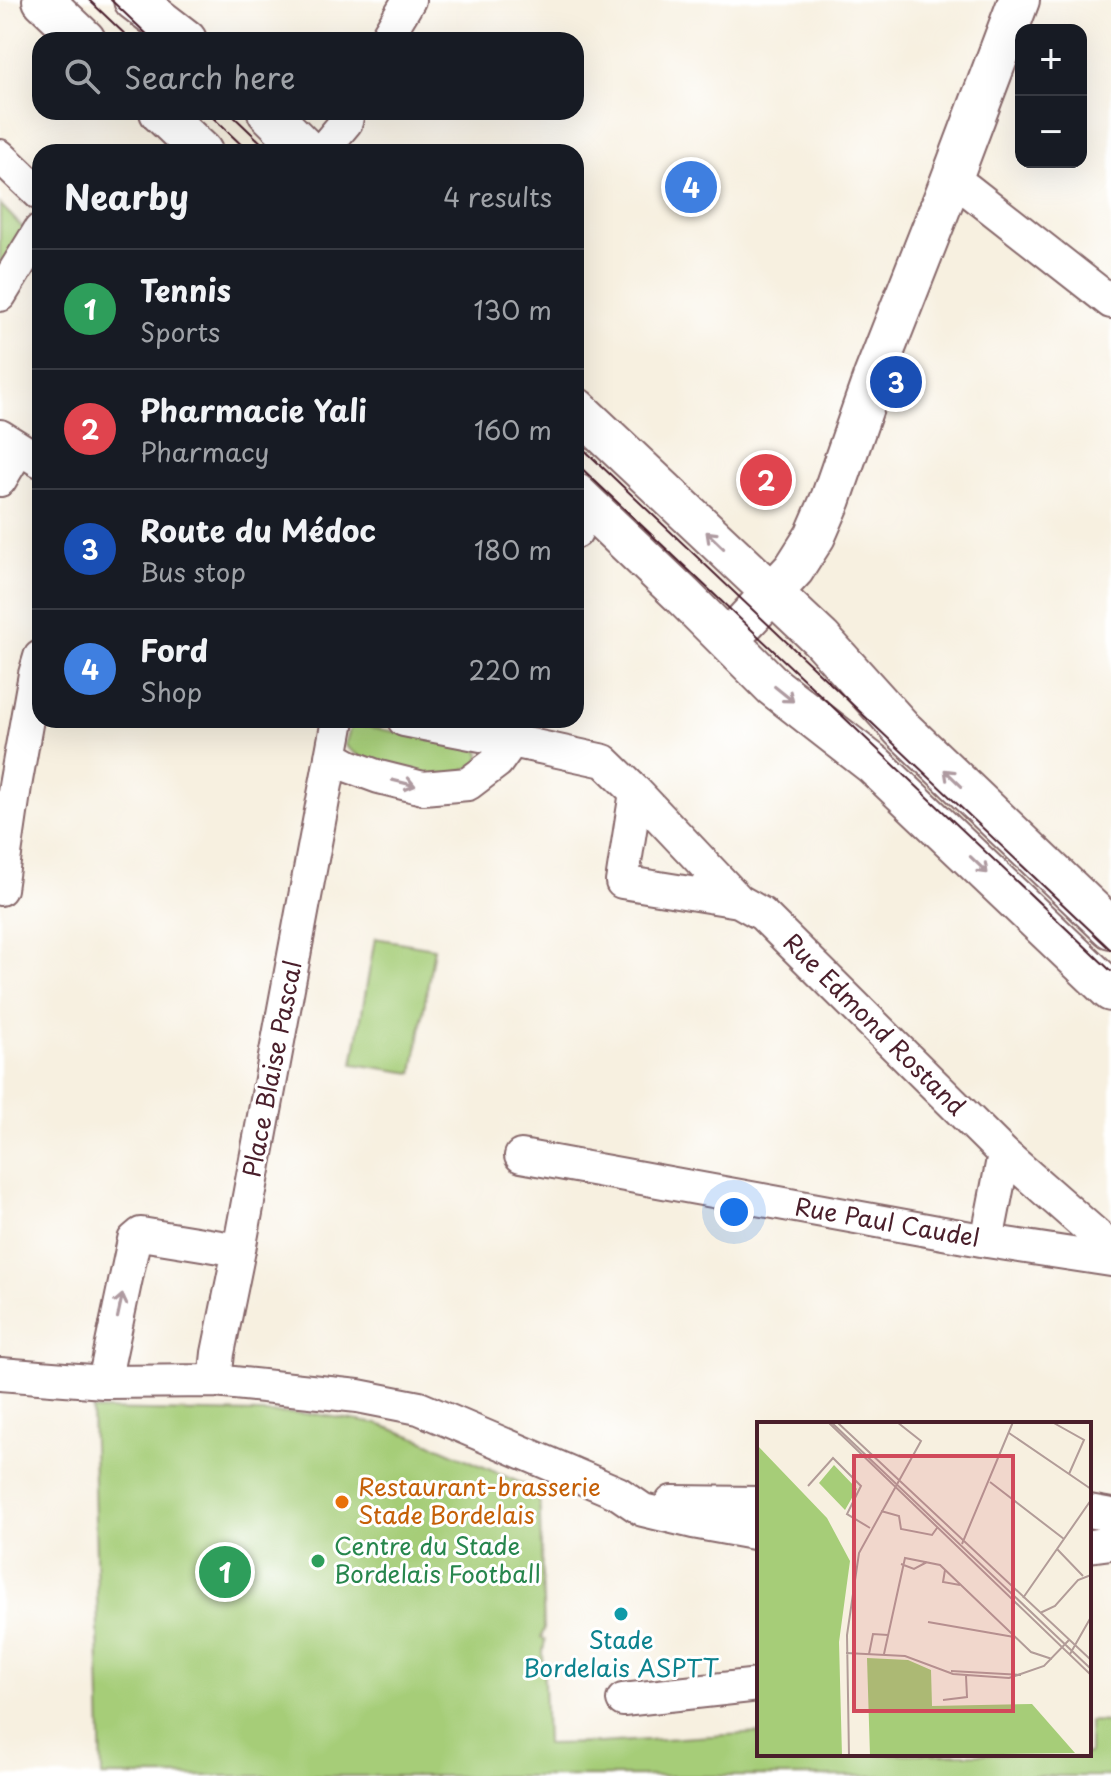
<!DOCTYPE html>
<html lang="en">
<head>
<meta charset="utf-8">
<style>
	body { margin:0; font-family:"Playpen Sans",sans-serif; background:#242831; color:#f1f3f6 }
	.controls { position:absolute; right:24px; top:24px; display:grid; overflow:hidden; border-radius:16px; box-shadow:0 8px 32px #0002 }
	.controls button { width:72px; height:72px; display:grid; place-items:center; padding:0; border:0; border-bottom:2px solid #363941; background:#171b24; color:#f1f3f6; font:40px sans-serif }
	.you { position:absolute; left:734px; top:1212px; width:28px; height:28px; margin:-20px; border:6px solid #fff; border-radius:50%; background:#1a73e8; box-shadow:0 0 0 12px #1a73e833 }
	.badge { display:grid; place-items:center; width:52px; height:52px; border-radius:50%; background:#2563eb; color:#fff; font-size:26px; font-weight:700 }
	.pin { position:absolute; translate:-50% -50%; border:4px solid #fff; box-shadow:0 2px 8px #0006 }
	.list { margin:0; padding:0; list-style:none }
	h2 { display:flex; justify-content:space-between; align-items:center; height:104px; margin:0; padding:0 32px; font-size:34px }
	h2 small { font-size:26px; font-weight:400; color:#9ea1a6 }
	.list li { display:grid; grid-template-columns:52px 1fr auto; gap:24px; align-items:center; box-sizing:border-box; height:120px; padding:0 32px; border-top:2px solid #363941 }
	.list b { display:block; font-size:30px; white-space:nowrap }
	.list p { margin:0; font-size:26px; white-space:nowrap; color:#9ea1a6 }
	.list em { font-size:26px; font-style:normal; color:#9ea1a6 }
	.icon { flex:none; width:44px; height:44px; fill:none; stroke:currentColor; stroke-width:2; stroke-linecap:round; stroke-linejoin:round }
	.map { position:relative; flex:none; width:1111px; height:1776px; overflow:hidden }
	.search { position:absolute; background:#171b24; box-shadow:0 8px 32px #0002; left:32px; top:32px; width:552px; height:88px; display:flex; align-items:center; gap:20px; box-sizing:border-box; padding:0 28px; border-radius:24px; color:#9ea1a6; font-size:30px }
	.panel { position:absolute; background:#171b24; box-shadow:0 8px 32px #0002; left:32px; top:144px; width:552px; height:584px; border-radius:24px }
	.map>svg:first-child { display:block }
	.green { fill:#a6cd78; stroke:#787652; stroke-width:2 }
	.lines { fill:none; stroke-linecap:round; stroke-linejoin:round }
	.minor-casing { stroke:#87686a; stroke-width:36 }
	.major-casing { stroke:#87686a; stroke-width:44 }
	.minor { stroke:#fff; stroke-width:32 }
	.major { stroke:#fff; stroke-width:40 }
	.tram { stroke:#4a1f2b; stroke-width:2 }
	.oneway { stroke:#ae9aa0 }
	.food-dot { fill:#e8710a; stroke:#fff; stroke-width:3 }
	.leisure-dot { fill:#2e9e5b; stroke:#fff; stroke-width:3 }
	.culture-dot { fill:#0f9aa8; stroke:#fff; stroke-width:3 }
	.labels { text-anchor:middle; stroke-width:6; stroke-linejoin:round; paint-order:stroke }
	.street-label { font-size:24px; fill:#4a1f2b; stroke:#fff }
	.food-label { font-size:24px; fill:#c56008; stroke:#fff; text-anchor:start }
	.leisure-label { font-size:24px; fill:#27864d; stroke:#fff; text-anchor:start }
	.culture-label { font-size:24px; fill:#0d838f; stroke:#fff }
	.inset-road { fill:none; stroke:#b29c98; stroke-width:2 }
	.view { fill:#d1495b; fill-opacity:0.15; stroke:#d1495b; stroke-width:4 }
	.inset-edge { fill:none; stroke:#4a1f2b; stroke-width:4 }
</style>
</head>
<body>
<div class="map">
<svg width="1111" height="1776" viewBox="0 0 1111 1776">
	<rect width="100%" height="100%" fill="#fff"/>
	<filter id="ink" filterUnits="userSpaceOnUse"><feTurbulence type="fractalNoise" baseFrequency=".0125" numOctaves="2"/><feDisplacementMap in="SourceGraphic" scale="16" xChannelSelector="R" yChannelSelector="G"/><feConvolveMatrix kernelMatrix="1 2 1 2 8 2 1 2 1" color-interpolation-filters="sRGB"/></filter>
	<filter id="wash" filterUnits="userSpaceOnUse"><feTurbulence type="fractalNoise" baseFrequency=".006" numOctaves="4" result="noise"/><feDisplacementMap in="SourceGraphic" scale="32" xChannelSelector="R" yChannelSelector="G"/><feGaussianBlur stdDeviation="1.8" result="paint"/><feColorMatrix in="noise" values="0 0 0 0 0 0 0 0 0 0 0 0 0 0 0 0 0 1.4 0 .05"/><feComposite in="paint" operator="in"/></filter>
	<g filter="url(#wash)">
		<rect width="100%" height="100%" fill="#f7f0e0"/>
		<path class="green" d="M0 204 26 231 0 275Z
			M360 725 474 747 479 749 481 764C471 767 460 772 449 774 423 778 363 765 345 745L351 726Z
			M375 938 434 948 413 1073 353 1064Z
			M92 1410 315 1414 378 1424 420 1439 539 1491 544 1630 541 1637 545 1640 543 1652 546 1744 599 1743 759 1733V1754H1089V1721L1111 1722V1776H102Z"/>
	</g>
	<g filter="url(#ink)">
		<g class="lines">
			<g class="minor-casing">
				<path id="minor" d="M385 40 409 0
					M321 152 346 122 348 112
					M0 156 40 194
					M950 183 967 189 1111 302
					M0 295 40 230
					M0 436 40 461
					M0 480 19 448
					M576 532 584 502
					M404 720 512 741 604 761 636 792 739 901 762 914 1004 1154 1111 1248
					M331 756 349 766 379 777 423 788 468 784 497 762 512 741
					M636 792 622 882 739 901
					M0 889 15 786 35 674 40 657
					M521 1156 987 1241 1111 1260
					M987 1241 1004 1154
					M0 1374 104 1382 215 1381 358 1396 419 1408 618 1493 643 1510 693 1522 759 1534
					M215 1381 218 1353 239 1250 338 720
					M104 1382 134 1240 141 1234 239 1250
					M672 1502 759 1503
					M1089 1511 1111 1515
					M1089 1546 1111 1543
					M623 1700 759 1685"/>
			</g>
			<g class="major-casing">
				<path id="major" d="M43 0 85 40
					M134 0 186 40
					M160 112 202 152
					M268 112 308 152
					M576 408 821 639 903 730 1111 928
					M576 494 682 595 774 687 874 765 1111 991
					M728 640 794 569 815 536 831 499 874 376 950 183 1019 0"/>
			</g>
			<use href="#minor" class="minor"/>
			<use href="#major" class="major"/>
			<path class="tram" d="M89 0 131 40
				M111 0 153 40
				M207 112 249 152
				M229 112 271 152
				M576 442 1111 950
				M576 463 1111 971"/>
		</g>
		<defs><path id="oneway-shaft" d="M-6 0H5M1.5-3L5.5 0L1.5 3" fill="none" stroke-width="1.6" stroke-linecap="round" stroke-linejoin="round" transform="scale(2)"/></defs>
		<g class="oneway">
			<use href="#oneway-shaft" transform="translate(715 540) rotate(-136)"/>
			<use href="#oneway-shaft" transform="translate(784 694) rotate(39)"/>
			<use href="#oneway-shaft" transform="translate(953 778) rotate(-136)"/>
			<use href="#oneway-shaft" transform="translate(404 783) rotate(14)"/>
			<use href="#oneway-shaft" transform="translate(979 865) rotate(44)"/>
			<use href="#oneway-shaft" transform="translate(120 1306) rotate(-78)"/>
		</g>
	</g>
	<circle class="food-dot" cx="342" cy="1502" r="8"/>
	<circle class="leisure-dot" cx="318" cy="1561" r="8"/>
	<circle class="culture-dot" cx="621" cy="1614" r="8"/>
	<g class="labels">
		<g class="street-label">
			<text transform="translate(874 1025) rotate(45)" y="8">Rue Edmond Rostand</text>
			<text transform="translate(273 1069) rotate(-79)" y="8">Place Blaise Pascal</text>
			<text transform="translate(887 1223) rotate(10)" y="8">Rue Paul Caudel</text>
		</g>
		<g class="food-label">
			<text x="358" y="1496">Restaurant-brasserie<tspan x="358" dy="28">Stade Bordelais</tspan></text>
		</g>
		<g class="leisure-label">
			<text x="334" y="1555">Centre du Stade<tspan x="334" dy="28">Bordelais Football</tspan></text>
		</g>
		<g class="culture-label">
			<text x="621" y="1649">Stade<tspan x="621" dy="28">Bordelais ASPTT</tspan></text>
		</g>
	</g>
	<g transform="translate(757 1422)">
		<rect width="334" height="334" fill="#f7f0e0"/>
		<path d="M0 23 70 96 93 139 82 220 85 334H0ZM77 43 100 67 88 88 62 61ZM110 236 151 238 174 248 175 284 275 282 318 331 113 334Z" fill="#a6cd78"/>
		<path class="inset-road" d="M71 0 334 253M74 0 334 247M80 0 334 238M295 0 327 18 312 52M252 11 334 67M233 60 307 117M51 64 76 36 104 64 90 92 113 106M124 89 142 94 144 107 175 113 180 106M205 122 256 0M300 127 326 154M144 142 157 147 170 140M188 148 186 160 203 163M266 176 334 78M283 191 298 184 321 158 334 153M171 200 257 215M89 231 148 234 196 252 252 256 287 244 312 218M112 232 116 212 131 213M127 232 148 136 183 143 274 230 295 237M313 232 334 195M194 249 264 253M186 278 210 275 209 254M92 334 90 213 102 131 164 19 140 0"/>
		<path class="view" d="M97 34H256V289H97Z"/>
		<rect width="334" height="334" class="inset-edge"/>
	</g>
</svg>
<div class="controls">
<button>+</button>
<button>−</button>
</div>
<div class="you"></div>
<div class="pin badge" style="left:225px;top:1572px;background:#2e9e5b">1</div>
<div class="pin badge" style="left:766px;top:480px;background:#e0444e">2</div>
<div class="pin badge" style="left:896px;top:382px;background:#1a4fb4">3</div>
<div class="pin badge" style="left:691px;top:187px;background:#3f7fe0">4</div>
<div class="search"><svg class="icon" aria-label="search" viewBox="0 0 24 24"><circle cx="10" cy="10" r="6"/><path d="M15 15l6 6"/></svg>Search here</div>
<section class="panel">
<h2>Nearby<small>4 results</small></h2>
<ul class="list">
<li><span class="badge" style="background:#2e9e5b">1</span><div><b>Tennis</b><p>Sports</p></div><em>130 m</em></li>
<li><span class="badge" style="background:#e0444e">2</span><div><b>Pharmacie Yali</b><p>Pharmacy</p></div><em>160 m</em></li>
<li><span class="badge" style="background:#1a4fb4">3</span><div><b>Route du Médoc</b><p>Bus stop</p></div><em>180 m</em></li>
<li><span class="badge" style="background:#3f7fe0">4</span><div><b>Ford</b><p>Shop</p></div><em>220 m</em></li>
</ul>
</section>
</div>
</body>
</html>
